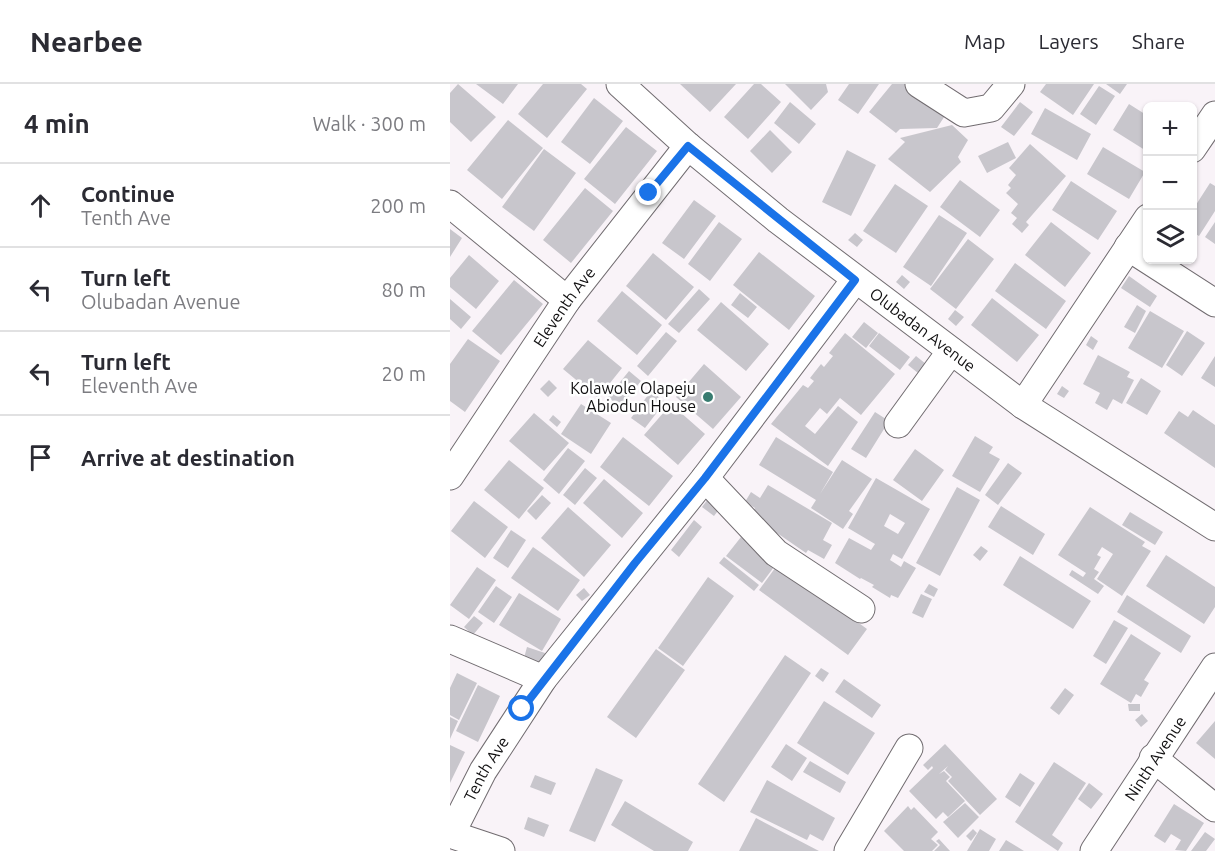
<!DOCTYPE html>
<html lang="en">
<head>
<meta charset="utf-8">
<style>
	body { margin:0; font-family:Ubuntu,sans-serif; background:#f2f2f3; color:#2b2b33 }
	.controls { position:absolute; right:18px; top:18px; display:grid; overflow:hidden; border-radius:9px; box-shadow:0 2px 4px #0004 }
	.controls button { width:54px; height:54px; display:grid; place-items:center; padding:0; border:0; border-bottom:2px solid #e1e1e2; background:#fff; color:#2b2b33; font:30px sans-serif }
	.stop { position:absolute; width:18px; height:18px; margin:-14px; border:4px solid #1a73e8; border-radius:50%; background:#fff }
	.stop.end { background:#1a73e8; border-color:#fff; box-shadow:0 2px 6px #0008 }
	.list { margin:0; padding:0; list-style:none }
	h2 { display:flex; justify-content:space-between; align-items:center; height:78px; margin:0; padding:0 24px; font-size:26px }
	h2 small { font-size:20px; font-weight:400; color:#7c7c81 }
	.list li { display:grid; grid-template-columns:39px 1fr auto; gap:18px; align-items:center; box-sizing:border-box; height:84px; padding:0 24px; border-top:2px solid #e1e1e2 }
	.list b { display:block; font-size:22px; white-space:nowrap }
	.list p { margin:0; font-size:20px; white-space:nowrap; color:#7c7c81 }
	.list em { font-size:20px; font-style:normal; color:#7c7c81 }
	.icon { flex:none; width:33px; height:33px; fill:none; stroke:currentColor; stroke-width:2; stroke-linecap:round; stroke-linejoin:round }
	.map { position:relative; flex:none; width:765px; height:767px; overflow:hidden }
	header { display:flex; align-items:center; gap:36px; box-sizing:border-box; height:84px; padding:0 30px; background:#fff; border-bottom:2px solid #e1e1e2 }
	header strong { font-size:28px }
	nav { display:flex; gap:33px; margin-inline-start:auto; font-size:21px }
	main { display:flex }
	aside { flex:1; background:#fff }
	.map>svg:first-child { display:block }
	.building { fill:#c8c6cc; fill-rule:evenodd }
	.lines { fill:none; stroke-linecap:round; stroke-linejoin:round }
	.minor-casing { stroke:#716c70; stroke-width:29 }
	.minor { stroke:#fff; stroke-width:27 }
	.route { stroke:#1a73e8; stroke-width:8 }
	.poi-dot { fill:#387c70; stroke:#fff; stroke-width:2 }
	.labels { text-anchor:middle; stroke-width:5; stroke-linejoin:round; paint-order:stroke }
	.street-label { font-size:16px; fill:#100f10; stroke:#fff }
	.poi-label { font-size:16px; fill:#100f10; stroke:#fff; text-anchor:end }
</style>
</head>
<body>
<header>
<strong>Nearbee</strong>
<nav><a>Map</a><a>Layers</a><a>Share</a></nav>
</header>
<main>
<aside>
<h2>4 min<small>Walk · 300 m</small></h2>
<ul class="list">
<li><svg class="icon" aria-label="ahead" viewBox="0 0 24 24"><path d="M12 20V5M6 11l6-6 6 6"/></svg><div><b>Continue</b><p>Tenth Ave</p></div><em>200 m</em></li>
<li><svg class="icon" aria-label="left" viewBox="0 0 24 24"><path d="M17 20v-9H6M10 6l-5 5 5 5"/></svg><div><b>Turn left</b><p>Olubadan Avenue</p></div><em>80 m</em></li>
<li><svg class="icon" aria-label="left" viewBox="0 0 24 24"><path d="M17 20v-9H6M10 6l-5 5 5 5"/></svg><div><b>Turn left</b><p>Eleventh Ave</p></div><em>20 m</em></li>
<li><svg class="icon" aria-label="arrive" viewBox="0 0 24 24"><path d="M6 21V4h12l-3 4 3 4H6"/></svg><div><b>Arrive at destination</b></div></li>
</ul>
</aside>
<div class="map">
<svg width="765" height="767" viewBox="0 0 765 767">
	<rect width="100%" height="100%" fill="#f9f3f8"/>
	<path class="building" d="M8 0 46 33 21 58 0 38V9Z
		M26 0H68L53 20Z
		M93 0H131L137 5 97 54 68 30Z
		M230 0H286L260 28Z
		M304 0H311L331 18 298 55 274 33Z
		M335 0H376L378 8 361 26Z
		M399 0H429L408 30 388 16Z
		M442 0H464L498 27 487 44 450 45 446 49 419 28Z
		M596 0H644L623 31 590 8Z
		M656 0H677L670 10Z
		M649 2 665 12 646 41 630 30Z
		M144 14 173 37 140 80 111 58Z
		M340 18 366 40 349 60 324 39Z
		M570 18 583 28 564 52 551 43Z
		M679 20 698 32V68L663 46Z
		M595 24 641 50 627 76 581 50Z
		M58 36 93 64 52 115 17 86Z
		M502 41 518 56 508 73 511 78 480 108 438 75 455 58 450 54Z
		M176 43 207 67 165 120 134 95Z
		M320 46 342 68 322 89 300 67Z
		M558 58 566 74 537 89 528 72Z
		M580 60 616 92 576 138 579 141 572 149 562 140 567 134 561 129 568 120 556 109 561 104 558 101 566 91 559 84Z
		M653 63 695 88 679 115 637 90Z
		M94 65 126 89 84 147 52 123Z
		M397 66 426 81 401 132 372 118Z
		M510 96 550 126 530 153 490 123Z
		M621 97 667 127 648 156 602 126Z
		M760 99 765 102V127L749 152 742 148V127Z
		M445 100 478 122 446 169 413 147Z
		M135 104 163 127 121 179 93 156Z
		M244 116 266 132 234 175 212 159Z
		M489 131 517 149 481 202 453 183Z
		M269 138 292 155 260 197 238 180Z
		M601 138 641 169 615 203 575 171Z
		M765 138V160L755 153Z
		M0 145 12 154 0 173Z
		M405 149 413 156 407 163 398 156Z
		M518 155 544 175 506 225 480 205Z
		M309 168 365 212 339 246 283 201Z
		M203 169 244 203 216 236 176 202Z
		M19 171 49 197 26 225 0 203V194Z
		M565 179 616 217 596 245 545 207Z
		M452 191 460 198 454 205 446 198Z
		M679 192 707 212 700 223 671 204Z
		M64 196 93 220 51 271 22 247Z
		M249 205 260 215 229 249 218 240Z
		M172 207 212 241 187 271 147 237Z
		M290 209 307 223 298 234 281 221Z
		M542 214 589 251 567 278 521 241Z
		M0 215 21 233 11 245 0 235Z
		M271 218 319 260 296 287 247 246Z
		M687 221 696 227 685 249 674 243Z
		M505 226 514 233 506 242 498 235Z
		M700 227 734 247 712 284 678 264Z
		M414 238 428 249 416 264 402 253Z
		M737 247 755 259 732 292 716 281Z
		M216 248 227 257 198 292 187 282Z
		M395 249 445 290 411 331 390 314 377 330 370 324 355 342 365 350 388 322 408 338 378 382 321 340 353 301 358 304 364 297 360 294 371 280 374 283 383 272 379 269Z
		M429 249 460 273 450 286 419 262Z
		M641 252 648 257 643 266 636 261Z
		M18 255 50 277 15 328 0 317V280Z
		M138 256 172 284 148 314 113 285Z
		M648 271 680 288 677 293 684 296 672 320 663 315 657 326 645 319 650 309 633 300Z
		M466 272 481 284 473 293 458 281Z
		M765 272V303L751 294Z
		M254 280 291 313 263 345 226 313Z
		M179 287 191 297 170 323 158 313Z
		M691 294 711 307 697 331 676 319Z
		M99 296 107 304 98 313 90 305Z
		M612 302 619 307 614 314 607 310Z
		M201 307 215 318 195 344 181 334Z
		M131 320 161 339 141 370 111 350Z
		M221 320 255 350 228 381 194 351Z
		M743 326 765 341V384L714 349 729 327 738 333Z
		M425 328 439 337 416 374 401 365Z
		M84 329 119 359 94 387 59 357Z
		M103 331 111 338 107 343 99 336Z
		M525 352 543 363 539 369 550 375 530 408 502 392Z
		M173 353 223 392 199 422 150 383Z
		M326 353 383 388 370 410 392 376 422 395 399 427 403 430 393 445 361 424 366 416 309 381Z
		M118 364 135 377 109 410 93 396Z
		M465 365 494 386 472 417 443 396Z
		M59 376 94 404 69 435 34 406Z
		M558 379 572 389 548 421 535 411Z
		M135 384 147 394 125 421 113 411Z
		M426 394 480 425 452 475 443 470 440 476 451 483 454 477 466 484 448 514 441 511 440 514 422 503 424 501 411 494 410 495 385 479 399 454 421 466 425 460 398 444ZM440 430 455 439 448 450 434 442Z
		M154 395 193 429 172 454 133 419Z
		M318 401 382 439 373 456 382 461 374 475 358 466 356 469 327 449 325 452 299 434 305 424 295 418 301 408 310 414Z
		M507 403 530 416 490 492 466 479Z
		M264 407 276 416 264 432 252 423Z
		M92 411 101 419 86 436 77 427Z
		M24 417 58 443 35 474 1 447Z
		M551 422 595 450 583 471 538 443Z
		M118 423 161 461 134 493 91 454Z
		M640 423 695 458 692 462 701 467 672 512 647 495 663 470 652 463 647 471 651 473 644 485 649 488 644 495 654 502 648 510 619 491 622 486 633 493 636 489 608 471Z
		M680 428 713 448 705 461 672 441Z
		M244 436 252 443 229 473 221 466Z
		M61 446 76 456 58 484 43 474Z
		M291 453 327 479 312 499 276 472Z
		M531 462 538 467 530 477 523 471Z
		M83 463 130 496 108 527 61 494Z
		M716 471 765 503V523L754 540 696 502Z
		M570 472 641 517 623 545 553 501Z
		M274 473 309 501 304 507 269 479Z
		M328 480 417 545 398 571 309 506Z
		M27 483 46 496 19 535 0 521Z
		M258 493 284 512 233 582 208 564Z
		M479 500 488 505 484 513 474 508Z
		M46 502 62 513 44 539 28 528Z
		M134 504 140 511 132 517 126 511Z
		M69 509 111 535 92 567 49 541Z
		M471 510 482 515 473 534 462 529Z
		M677 511 741 552 731 569 667 528Z
		M24 532 33 539 23 551 14 543Z
		M664 536 678 544 656 580 643 572Z
		M681 550 711 569 694 596 699 599 691 613 686 610 681 619 650 600Z
		M77 563 95 569 92 580 74 574Z
		M206 565 235 586 186 654 157 633Z
		M335 571 361 589 274 718 248 700Z
		M371 584 379 589 373 598 365 592Z
		M7 589 27 599 9 636 0 631V604Z
		M394 595 431 621 422 634 385 608Z
		M28 601 50 612 28 658 6 647Z
		M615 604 624 611 609 631 600 624Z
		M374 617 425 649 398 691 347 659Z
		M678 620H690V627H679Z
		M692 630 698 637 691 643 685 636Z
		M0 633 8 637 0 655Z
		M765 637V675L746 659Z
		M336 660 357 674 342 697 321 683Z
		M495 660 547 715 530 731 498 697 502 693 495 686 498 682 489 690 494 687 500 693 496 697 515 717 498 733 493 728 486 735 459 707 483 684 482 682 478 686 473 681Z
		M0 661 15 668 0 699Z
		M360 677 396 698 390 709 353 688Z
		M604 678 636 699 602 751 613 759 608 767 565 738Z
		M146 684 173 696 145 758 119 747Z
		M570 689 585 699 570 723 555 713Z
		M85 691 106 699 101 711 80 703Z
		M317 696 385 734 373 757 360 750 357 756 300 728Z
		M639 699 653 710 641 725 628 715Z
		M175 717 243 758 238 767H204L161 741Z
		M515 719 529 733 508 754 493 738Z
		M724 720 754 739 736 767 725 766 731 756 721 750 715 759 704 752Z
		M458 722 461 726 464 723 488 748 481 755 488 761 482 767H454L434 747Z
		M78 733 99 741 94 753 74 745Z
		M306 734 369 767H289Z
		M523 745 527 749 521 757 516 752Z
		M530 745 546 755 539 767H517Z
		M755 748 765 755 756 767H741Z
		M489 755 500 767H484L490 761 486 757Z
		M556 756 574 767H549Z"/>
	<g class="lines">
		<g class="minor-casing">
			<g id="minor">
				<path id="s1" d="M170 0 238 62 328 136 573 321 765 443"/>
				<path d="M469 0 514 29 541 24 561 0"/>
				<path d="M742 65 765 31"/>
				<path d="M0 120 117 216"/>
				<path d="M678 163 765 219"/>
				<path d="M573 321 698 134"/>
				<path d="M448 340 501 267"/>
				<path id="s2" d="M0 392 117 216 238 62"/>
				<path d="M255 394 326 469 411 525"/>
				<path d="M0 555 93 595"/>
				<path d="M703 674 765 724"/>
				<path d="M0 750 51 767"/>
				<path id="s3" d="M1 750 33 687 93 595 255 394 405 196"/>
				<path d="M398 767 459 664"/>
				<path id="s4" d="M644 767 765 583"/>
			</g>
		</g>
		<use href="#minor" class="minor"/>
	</g>
	<g class="lines">
		<path class="route" d="M72 625 185 479 255 394 405 196 238 62 199 109"/>
	</g>
	<circle class="poi-dot" cx="258" cy="313" r="6"/>
	<g class="labels">
		<g class="street-label">
			<text dy="6" stroke="none"><textPath href="#s2" startOffset="204">Eleventh Ave</textPath></text>
			<text dy="6" stroke="none"><textPath href="#s1" startOffset="390">Olubadan Avenue</textPath></text>
			<text dy="6" stroke="none"><textPath href="#s4" startOffset="111">Ninth Avenue</textPath></text>
			<text dy="6" stroke="none"><textPath href="#s3" startOffset="74">Tenth Ave</textPath></text>
		</g>
		<g class="poi-label">
			<text x="246" y="310">Kolawole Olapeju<tspan x="246" dy="18">Abiodun House</tspan></text>
		</g>
	</g>
</svg>
<div class="controls">
<button>+</button>
<button>−</button>
<button><svg class="icon" aria-label="layers" viewBox="0 0 24 24"><path d="M12 4l9 5-9 5-9-5zM3 14l9 5 9-5"/></svg></button>
</div>
<div class="stop" style="left:72px;top:625px"></div>
<div class="stop end" style="left:199px;top:109px"></div>
</div>
</main>
</body>
</html>
